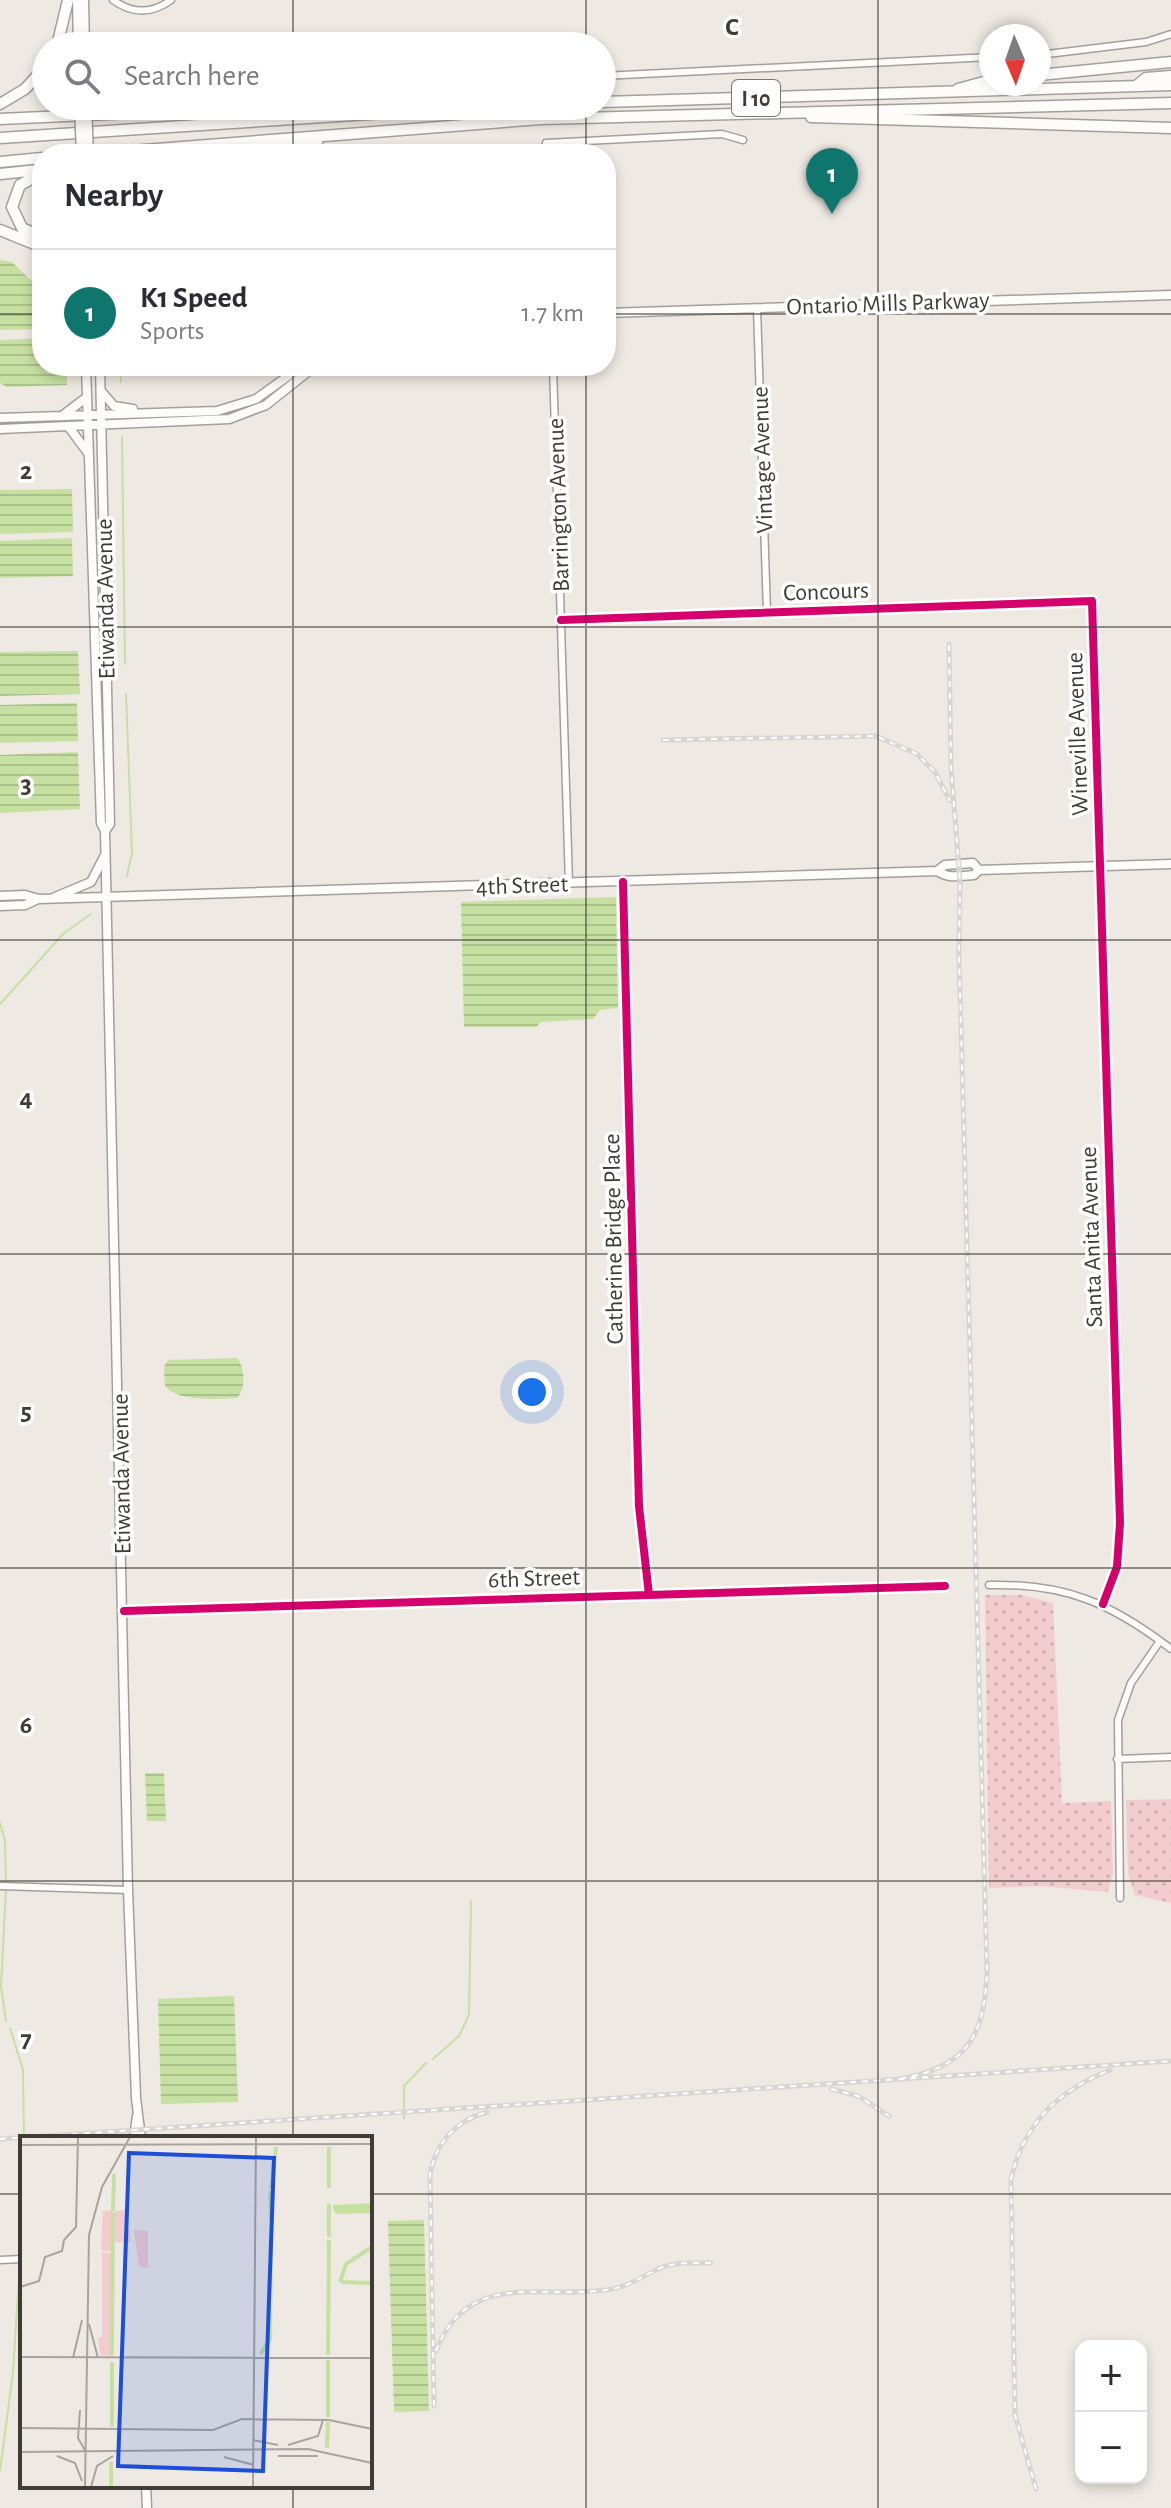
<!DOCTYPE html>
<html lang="en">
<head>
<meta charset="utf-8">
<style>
	body { margin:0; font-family:"Alegreya Sans",sans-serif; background:#f2f2f3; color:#2b2b33 }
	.controls { position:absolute; right:24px; bottom:24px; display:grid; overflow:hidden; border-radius:16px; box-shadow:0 4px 12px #0003 }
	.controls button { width:72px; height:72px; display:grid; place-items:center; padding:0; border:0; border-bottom:2px solid #e1e1e2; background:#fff; color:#2b2b33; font:40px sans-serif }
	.compass { position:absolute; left:979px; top:24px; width:72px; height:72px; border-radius:50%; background:#fff; box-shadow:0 4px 12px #0003; rotate:178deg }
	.you { position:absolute; left:532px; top:1392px; width:28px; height:28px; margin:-20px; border:6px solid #fff; border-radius:50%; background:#1a73e8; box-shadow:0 0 0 12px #1a73e833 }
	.badge { display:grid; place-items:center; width:52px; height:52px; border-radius:50%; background:#0f766e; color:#fff; font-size:26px; font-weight:700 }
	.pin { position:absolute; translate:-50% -66px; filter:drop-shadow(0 2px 4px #0008) }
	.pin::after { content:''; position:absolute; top:42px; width:28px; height:24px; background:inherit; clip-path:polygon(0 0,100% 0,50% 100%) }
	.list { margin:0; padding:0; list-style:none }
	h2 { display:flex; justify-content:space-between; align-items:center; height:104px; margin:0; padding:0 32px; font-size:34px }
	h2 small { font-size:26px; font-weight:400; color:#7c7c81 }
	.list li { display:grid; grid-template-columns:52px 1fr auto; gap:24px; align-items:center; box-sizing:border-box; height:128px; padding:0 32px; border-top:2px solid #e1e1e2 }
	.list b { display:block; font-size:30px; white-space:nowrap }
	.list p { margin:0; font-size:26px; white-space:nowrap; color:#7c7c81 }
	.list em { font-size:26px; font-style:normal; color:#7c7c81 }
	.icon { flex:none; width:44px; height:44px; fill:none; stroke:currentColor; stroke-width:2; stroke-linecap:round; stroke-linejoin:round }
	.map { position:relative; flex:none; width:1171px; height:2508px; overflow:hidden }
	.search { position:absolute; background:#fff; box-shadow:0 4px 12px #0003; left:32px; top:32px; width:584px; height:88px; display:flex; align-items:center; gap:20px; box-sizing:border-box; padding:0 28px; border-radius:44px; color:#7c7c81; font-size:30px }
	.panel { position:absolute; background:#fff; box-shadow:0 4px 12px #0003; left:32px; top:144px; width:584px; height:232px; border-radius:32px }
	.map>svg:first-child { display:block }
	.grass { fill:url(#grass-dots) }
	.water { fill:url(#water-rules) }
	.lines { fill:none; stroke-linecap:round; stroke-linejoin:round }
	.stream { stroke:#c6e0a1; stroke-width:2 }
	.minor-casing { stroke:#a49f9b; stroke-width:9 }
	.major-casing { stroke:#a49f9b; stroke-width:11 }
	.highway-casing { stroke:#a49f9b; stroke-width:13 }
	.minor { stroke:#fdfcfb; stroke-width:6 }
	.major { stroke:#fdfcfb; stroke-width:8 }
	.highway { stroke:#fdfcfb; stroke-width:10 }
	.rail-casing { stroke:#d8d6d4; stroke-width:5 }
	.rail { stroke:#fff; stroke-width:2; stroke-dasharray:6; stroke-linecap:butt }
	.major-bridge-casing { stroke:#a49f9b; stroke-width:11; stroke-linecap:butt }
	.major-bridge { stroke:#fdfcfb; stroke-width:8 }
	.cycleway-casing { stroke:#fff; stroke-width:13 }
	.cycleway { stroke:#d6006c; stroke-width:8 }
	.grid { fill:none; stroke:#403b36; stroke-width:2; stroke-opacity:0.55 }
	.labels { text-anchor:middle; stroke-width:7; stroke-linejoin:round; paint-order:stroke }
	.shield { fill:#fff; stroke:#797672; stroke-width:2 }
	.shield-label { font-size:22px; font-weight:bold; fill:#403b36 }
	.street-label { font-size:24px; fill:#403b36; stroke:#fff }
	.inset-river { fill:none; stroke:#c6e0a1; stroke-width:4 }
	.inset-road { fill:none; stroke:#a9a39e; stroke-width:2 }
	.view { fill:#1d4ed8; fill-opacity:0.15; stroke:#1d4ed8; stroke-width:4 }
	.inset-edge { fill:none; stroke:#403b36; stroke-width:4 }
	.grid-label { font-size:26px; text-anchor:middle; font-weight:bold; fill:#403b36; stroke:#fff; stroke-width:7; stroke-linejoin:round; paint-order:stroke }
</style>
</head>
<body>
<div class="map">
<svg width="1171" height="2508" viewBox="0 0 1171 2508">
	<defs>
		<pattern id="grass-dots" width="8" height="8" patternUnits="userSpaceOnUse" patternTransform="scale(2)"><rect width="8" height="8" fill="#f2ccce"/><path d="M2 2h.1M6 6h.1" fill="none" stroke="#d1b0b2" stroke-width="1.8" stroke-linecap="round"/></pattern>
		<pattern id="water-rules" width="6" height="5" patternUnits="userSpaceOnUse" patternTransform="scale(2)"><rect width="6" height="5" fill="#c6e0a1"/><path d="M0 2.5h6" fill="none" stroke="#abc18b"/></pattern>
	</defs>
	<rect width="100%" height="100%" fill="#efe9e3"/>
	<path class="grass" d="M985 1595H1021L1053 1603 1062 1803 1111 1801 1113 1873 1108 1892 1040 1886 989 1888Z
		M1171 1799V1903L1135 1895 1128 1873 1126 1800Z"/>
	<path class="water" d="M0 260 12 262 42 291 39 329 0 330Z
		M42 338V366H67V385L7 387 0 383V340Z
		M72 489 73 532 0 534V490Z
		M72 538 73 576 0 578V541Z
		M78 651 80 694 0 696V652Z
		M77 703 78 741 0 743V705Z
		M78 752 80 809 0 813V755Z
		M616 897 618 1008 600 1010 593 1019 541 1022 536 1027H464L461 902Z
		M237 1358C245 1366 246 1390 237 1398 217 1399 178 1402 165 1386L164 1367 168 1360Z
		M145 1773H164L166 1821H147Z
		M234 1996 238 2102 161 2104 158 1999Z
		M424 2220 429 2411 394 2412 388 2221Z"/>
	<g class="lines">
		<path class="stream" d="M268 46 271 39
			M120 366 121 382
			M122 437 125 664
			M126 694 132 853 127 876
			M0 1004 64 933 91 914
			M0 1823 5 1841 6 1882
			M6 1889 1 1986 6 2021
			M10 2028 23 2070 24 2138
			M433 2059 459 2036 469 2015 471 1901
			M404 2119V2086L426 2063
			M0 2471 13 2372 20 2263"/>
		<g class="minor-casing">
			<path id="minor" d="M113 0C132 14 152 14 171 0
				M1039 55 1146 42 1171 34
				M602 76 991 57
				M546 154V143L722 134 743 140
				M757 308 767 613
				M553 366 569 884
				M561 620 1092 601 1120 1523 1117 1567 1103 1604
				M623 882 639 1506 649 1595
				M989 1585C1065 1583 1111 1603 1171 1649
				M124 1611 945 1586
				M1117 1759 1171 1757
				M0 1886 128 1890
				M1120 1898 1118 1720 1131 1683 1160 1641
				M0 2260 22 2259"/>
		</g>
		<g class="major-casing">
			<path id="major" d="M77 0 78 46
				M84 0 85 46
				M606 313 1171 295
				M86 366 101 823 105 831 128 1890 136 2098 141 2138
				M100 366 110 824 105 831
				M101 391 114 406 133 409
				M62 416 87 397
				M0 418 217 411 256 399 302 366
				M68 426 88 453
				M0 429 229 419 266 405 315 366
				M937 871C949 879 960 876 974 875L979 870 1171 864
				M0 896 25 895 39 899 937 871 945 865 973 863 979 870
				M55 897 91 882 105 855
				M0 906 25 905 38 899
				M134 2138 137 2116
				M146 2486 147 2508"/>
		</g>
		<g class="highway-casing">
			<path id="highway" d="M78 39H121L141 46
				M57 46 68 0
				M1039 75 1171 62
				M1136 86 1146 78 1171 76
				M958 89 991 80
				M602 102 1171 85
				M0 104 25 89 46 66
				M811 117 1171 128
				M0 119 282 106
				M0 138 493 106
				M92 154 541 119 1171 103
				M244 154 317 142
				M0 162 42 158
				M42 173 20 185 12 207 22 228 42 237
				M0 174 38 170
				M0 230 42 247"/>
		</g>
		<use href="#minor" class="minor"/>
		<use href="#major" class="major"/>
		<use href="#highway" class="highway"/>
		<g class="rail-casing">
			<path id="rail" d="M663 740 876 736 917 754 935 772 950 801
				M900 2079C966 2067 984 2038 987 1973L959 954 960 882 951 767 949 644
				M831 2089 858 2096 889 2116
				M0 2139 1171 2061
				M436 2351C469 2267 543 2301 612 2289 631 2286 645 2274 663 2267 678 2262 695 2263 711 2263
				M434 2406 430 2174C436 2143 455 2121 487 2112
				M1036 2489 1015 2415 1011 2179C1024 2123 1058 2091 1110 2070"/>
		</g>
		<use href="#rail" class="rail"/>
		<g class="major-bridge-casing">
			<path id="major-bridge" d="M79 106 81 154
				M87 106 89 154"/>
		</g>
		<use href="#major-bridge" class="major-bridge"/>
		<g class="cycleway-casing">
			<path id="cycleway" d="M561 620 1092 601 1120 1523 1117 1567 1103 1604
				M623 882 639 1506 649 1595
				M124 1611 945 1586"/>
		</g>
		<use href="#cycleway" class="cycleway"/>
	</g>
	<path class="grid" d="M293 0V46M586 0V46M878 0V2508M293 106V154M586 106V154M0 314H42M606 314H1171M293 366V2138M586 366V2508M0 627H1171M0 940H1171M0 1254H1171M0 1568H1171M0 1881H1171M0 2194H22M370 2194H1171M293 2486V2508"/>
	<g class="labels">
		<rect class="shield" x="732" y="80" width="48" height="36" rx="6"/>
		<g class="shield-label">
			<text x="756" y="106">I 10</text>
		</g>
		<g class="street-label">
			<text transform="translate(888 303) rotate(-2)" y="8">Ontario Mills Parkway</text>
			<text transform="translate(762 460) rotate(-92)" y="8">Vintage Avenue</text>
			<text transform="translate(558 505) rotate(-92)" y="8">Barrington Avenue</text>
			<text transform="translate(826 591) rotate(-2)" y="8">Concours</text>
			<text transform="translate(105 599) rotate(-91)" y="8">Etiwanda Avenue</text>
			<text transform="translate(1077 734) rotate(-92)" y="8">Wineville Avenue</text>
			<text transform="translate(522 885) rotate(-2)" y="8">4th Street</text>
			<text transform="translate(1091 1237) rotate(-92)" y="8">Santa Anita Avenue</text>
			<text transform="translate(613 1239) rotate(-91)" y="8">Catherine Bridge Place</text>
			<text transform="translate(121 1474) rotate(-91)" y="8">Etiwanda Avenue</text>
			<text transform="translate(534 1578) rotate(-2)" y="8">6th Street</text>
		</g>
	</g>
	<g transform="translate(20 2136)">
		<rect width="352" height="352" fill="#efe9e3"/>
		<path d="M92 74 93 116 81 114 83 75ZM105 74 111 106H95V75ZM114 94 128 95V132L119 130ZM82 116 92 118 91 220 80 219 78 202 82 201Z" fill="#f2ccce"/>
		<path d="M352 67V77L316 78 313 73V69Z" fill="#c6e0a1"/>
		<path class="inset-river" d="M309 11V52M251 53 256 11M250 55 251 82M93 75 94 38M309 101V68M320 146 326 128 352 111M321 146 352 147M240 218 250 204 251 100M92 219 93 76M308 219 309 104M308 281V224M92 291V226M307 312 308 286M91 351V326"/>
		<path class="inset-road" d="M0 9 352 8M0 151 19 145 25 121 42 115 44 104 56 91 58 1M69 188 78 222M0 221 304 222M53 222 62 184M299 222H352M60 274 58 302 66 316M0 292 193 294 222 283 309 284 352 293M233 304 258 309M268 309 298 300 303 284M0 316 288 313 352 327M37 320 55 327 62 345M258 320H298M204 321 234 329M65 351 69 99 82 51 110 1M71 351 77 330 93 320M233 351 236 1"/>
		<path class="view" d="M109 17 254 22 243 335 98 330Z"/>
		<rect width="352" height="352" class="inset-edge"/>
	</g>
	<g class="grid-label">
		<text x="732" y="35">C</text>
		<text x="26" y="479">2</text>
		<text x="26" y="793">3</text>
		<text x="26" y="1106">4</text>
		<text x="26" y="1420">5</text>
		<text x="26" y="1733">6</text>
		<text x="26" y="2047">7</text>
	</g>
</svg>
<div class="controls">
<button>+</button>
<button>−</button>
</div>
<svg class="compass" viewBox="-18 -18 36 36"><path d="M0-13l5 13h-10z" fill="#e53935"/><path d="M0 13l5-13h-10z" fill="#7c7c81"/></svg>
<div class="you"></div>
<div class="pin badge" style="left:832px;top:214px">1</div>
<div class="search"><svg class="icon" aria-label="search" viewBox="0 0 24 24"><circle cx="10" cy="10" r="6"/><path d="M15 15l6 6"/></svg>Search here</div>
<section class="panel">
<h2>Nearby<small></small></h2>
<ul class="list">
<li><span class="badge">1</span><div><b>K1 Speed</b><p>Sports</p></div><em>1.7 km</em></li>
</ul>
</section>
</div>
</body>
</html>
